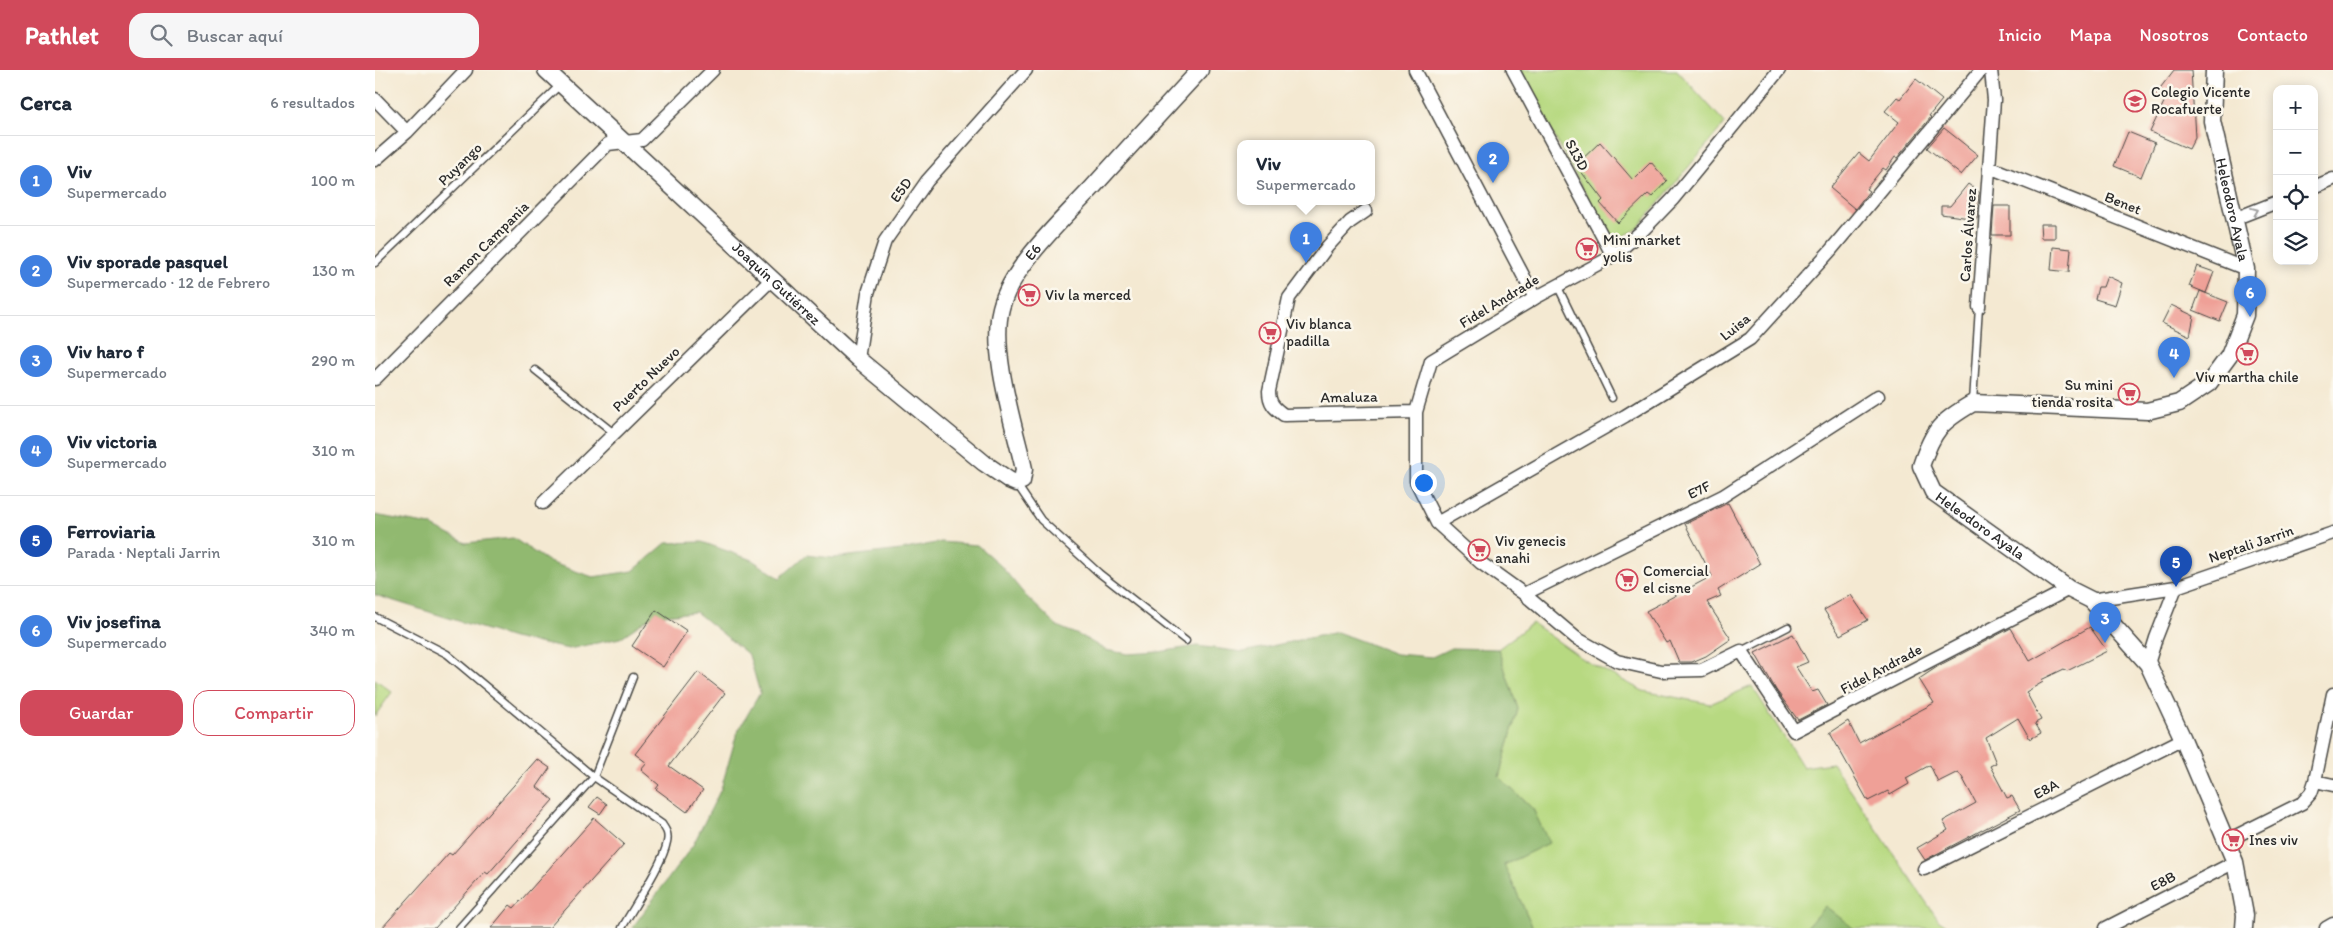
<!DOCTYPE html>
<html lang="es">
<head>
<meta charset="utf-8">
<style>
	body { margin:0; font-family:Itim,sans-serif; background:#f6f6f7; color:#1f2937 }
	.controls { position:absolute; right:15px; top:15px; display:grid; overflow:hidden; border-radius:10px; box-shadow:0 2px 12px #0003 }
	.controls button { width:45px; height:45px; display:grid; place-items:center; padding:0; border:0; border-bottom:1px solid #e0e1e3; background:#fff; color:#1f2937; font:25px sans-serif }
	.you { position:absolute; left:1048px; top:412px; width:18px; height:18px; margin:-12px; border:4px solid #fff; border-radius:50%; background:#1a73e8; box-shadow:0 0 0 8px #1a73e833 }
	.badge { display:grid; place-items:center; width:32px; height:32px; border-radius:50%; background:#d1495b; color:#fff; font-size:16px; font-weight:700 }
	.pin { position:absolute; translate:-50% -41px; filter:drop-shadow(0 1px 2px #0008) }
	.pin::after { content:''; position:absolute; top:26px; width:18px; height:15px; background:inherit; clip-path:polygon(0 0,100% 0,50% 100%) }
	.popup { position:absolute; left:862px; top:70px; width:138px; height:65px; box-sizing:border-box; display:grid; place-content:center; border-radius:10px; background:#fff; filter:drop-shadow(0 1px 4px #0005); font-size:16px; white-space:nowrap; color:#747a83 }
	.popup b { font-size:19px; color:#1f2937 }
	.popup::after { content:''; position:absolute; left:50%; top:100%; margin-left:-10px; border:10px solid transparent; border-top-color:#fff }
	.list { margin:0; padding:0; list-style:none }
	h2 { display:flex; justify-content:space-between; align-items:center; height:65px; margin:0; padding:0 20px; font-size:21px }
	h2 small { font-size:16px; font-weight:400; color:#747a83 }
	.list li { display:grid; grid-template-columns:32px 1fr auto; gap:15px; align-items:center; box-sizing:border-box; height:90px; padding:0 20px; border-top:1px solid #e0e1e3 }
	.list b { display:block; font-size:19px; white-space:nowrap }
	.list p { margin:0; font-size:16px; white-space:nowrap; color:#747a83 }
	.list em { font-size:16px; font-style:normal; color:#747a83 }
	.actions { display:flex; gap:10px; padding:15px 20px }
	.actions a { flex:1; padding:11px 0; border:1px solid #d1495b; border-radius:15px; text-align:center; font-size:18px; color:#d1495b }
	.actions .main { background:#d1495b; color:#fff }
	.icon { flex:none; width:28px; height:28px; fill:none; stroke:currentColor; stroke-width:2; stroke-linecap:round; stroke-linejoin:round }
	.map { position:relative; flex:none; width:1958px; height:858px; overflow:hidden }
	header { display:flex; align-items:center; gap:30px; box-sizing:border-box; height:70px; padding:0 25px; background:#d1495b; color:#fff }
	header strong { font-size:24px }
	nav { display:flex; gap:28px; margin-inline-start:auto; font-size:18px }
	.search { width:350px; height:45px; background:#f6f6f7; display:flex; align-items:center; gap:12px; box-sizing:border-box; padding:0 18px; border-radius:15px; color:#747a83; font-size:19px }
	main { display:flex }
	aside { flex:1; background:#fff }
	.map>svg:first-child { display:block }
	.green { fill:#b7d981; stroke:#718256 }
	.forest { fill:#91b96f; stroke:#5e724d }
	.building { fill:#efa097 }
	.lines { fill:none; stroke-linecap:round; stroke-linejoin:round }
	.service-casing { stroke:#494844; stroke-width:9 }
	.minor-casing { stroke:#494844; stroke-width:15 }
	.tertiary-casing { stroke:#494844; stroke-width:19 }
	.service { stroke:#fff; stroke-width:6 }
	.minor { stroke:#fff; stroke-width:12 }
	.tertiary { stroke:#fff; stroke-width:16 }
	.oneway { stroke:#a0a0a0 }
	.labels { text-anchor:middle; stroke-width:5; stroke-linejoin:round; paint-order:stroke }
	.poi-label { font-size:15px; fill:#2b2b2b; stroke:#fbf7ec; text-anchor:start }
	.street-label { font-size:15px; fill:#2b2b2b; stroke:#fbf7ec }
</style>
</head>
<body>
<header>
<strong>Pathlet</strong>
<div class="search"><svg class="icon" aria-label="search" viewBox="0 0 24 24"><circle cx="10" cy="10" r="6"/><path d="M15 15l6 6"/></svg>Buscar aquí</div>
<nav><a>Inicio</a><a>Mapa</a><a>Nosotros</a><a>Contacto</a></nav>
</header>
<main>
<aside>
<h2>Cerca<small>6 resultados</small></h2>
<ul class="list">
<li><span class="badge" style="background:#3f7fe0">1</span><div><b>Viv</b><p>Supermercado</p></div><em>100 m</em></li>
<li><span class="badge" style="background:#3f7fe0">2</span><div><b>Viv sporade pasquel</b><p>Supermercado · 12 de Febrero</p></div><em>130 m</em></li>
<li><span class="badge" style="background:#3f7fe0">3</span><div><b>Viv haro f</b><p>Supermercado</p></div><em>290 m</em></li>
<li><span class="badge" style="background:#3f7fe0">4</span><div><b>Viv victoria</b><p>Supermercado</p></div><em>310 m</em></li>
<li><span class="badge" style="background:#1a4fb4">5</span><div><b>Ferroviaria</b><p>Parada · Neptali Jarrin</p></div><em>310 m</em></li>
<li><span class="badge" style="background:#3f7fe0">6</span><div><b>Viv josefina</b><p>Supermercado</p></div><em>340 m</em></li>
</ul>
<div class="actions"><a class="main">Guardar</a><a>Compartir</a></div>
</aside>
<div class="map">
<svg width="1958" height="858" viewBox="0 0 1958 858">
	<rect width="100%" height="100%" fill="#fbf7ec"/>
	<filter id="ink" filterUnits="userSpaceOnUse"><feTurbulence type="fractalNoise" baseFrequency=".02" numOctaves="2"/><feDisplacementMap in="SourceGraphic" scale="10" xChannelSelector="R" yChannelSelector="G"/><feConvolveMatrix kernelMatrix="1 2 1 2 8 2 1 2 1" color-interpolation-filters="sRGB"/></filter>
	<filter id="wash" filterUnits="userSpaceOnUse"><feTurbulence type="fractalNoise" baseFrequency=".0096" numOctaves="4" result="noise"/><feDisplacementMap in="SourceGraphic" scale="20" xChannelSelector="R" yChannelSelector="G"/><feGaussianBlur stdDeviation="1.12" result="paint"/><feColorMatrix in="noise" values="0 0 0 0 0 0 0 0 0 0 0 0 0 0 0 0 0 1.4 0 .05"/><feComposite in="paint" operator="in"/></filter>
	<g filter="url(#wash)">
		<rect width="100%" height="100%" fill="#f4e9d2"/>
		<path class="green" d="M1143 0H1302L1350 53 1262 159 1237 172Z
			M1157 553 1211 591 1268 621 1335 634 1377 616 1428 697 1457 693 1564 851 1575 858H1478L1450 836 1431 858H1158L1129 795 1173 773 1158 739 1124 707 1143 639 1123 579Z
			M0 609 17 622 0 646Z"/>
		<path class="forest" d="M0 445 55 455 91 473 138 468 174 492 218 507 258 501 291 473 327 472 377 490 405 508 431 485 458 488 526 480 566 472 602 475 626 496 650 525 682 556 710 568 730 580 753 584 784 582 822 576 868 582 962 562 1021 584 1057 587 1076 578 1123 579 1143 639 1124 707 1158 739 1174 773 1129 795 1158 858H257L318 775 346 719 362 663 385 623 374 585 321 542 277 546 245 568 194 579 138 568 0 525Z
			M1450 836 1478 858H1431Z"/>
		<g id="blocks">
			<path class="building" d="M1799 0H1816L1820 67 1814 79 1775 62 1790 30 1779 26Z
				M1541 9 1567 30 1554 46 1556 47 1522 88 1520 87 1511 100 1508 98 1491 119 1494 121 1480 139 1455 118 1484 83 1494 91 1524 52 1510 41 1522 27 1525 29Z
				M1569 58 1603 85 1586 105 1552 78Z
				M1753 62 1780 73 1766 107 1739 96Z
				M1225 72 1258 110 1276 92 1292 111 1277 127 1273 124 1243 153 1225 133 1228 130 1201 95Z
				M1593 114 1604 122 1602 149 1566 144V136H1575Z
				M1619 136H1635V165H1617Z
				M1665 154H1680V168H1666Z
				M1678 177 1696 179 1694 202 1676 200Z
				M1822 196 1839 202 1831 223 1814 216Z
				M1732 206 1747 213 1740 235 1720 229 1723 217H1728Z
				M1825 221 1853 232 1845 251 1818 240Z
				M1796 235 1819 246 1815 266 1787 253Z
				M1353 433 1385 494 1343 520 1346 526 1332 532 1356 569 1331 586 1317 592H1304L1295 571 1291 573 1271 541 1337 506 1310 454Z
				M1476 525 1493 550 1465 565 1449 540Z
				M281 540 312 561 288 597 257 576Z
				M1715 557 1732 581 1692 601 1689 599 1666 610 1668 612 1651 622 1666 650 1660 653 1666 663 1655 669 1643 648 1611 668 1621 693 1615 696 1632 728 1637 726 1645 740 1550 790 1542 778 1573 760 1568 751 1601 733 1587 707 1583 702 1563 712 1555 695 1531 708 1534 714 1515 725 1513 721 1493 731 1455 663 1473 651 1484 673 1559 633 1544 609 1565 595 1636 558 1655 591Z
				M1418 564 1433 592 1421 597 1437 622 1443 620 1452 635 1423 650 1401 620 1380 583Z
				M323 602 350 623 294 696 328 720 312 742 281 719 284 715 266 700 272 693 260 684Z
				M162 689 175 698 162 717 178 730 113 804 110 802 60 858H7L74 783 77 785Z
				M222 727 232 734 225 744 214 737Z
				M219 748 249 774 174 858H116L135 835 139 838Z"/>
		</g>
	</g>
	<g filter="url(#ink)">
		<use href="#blocks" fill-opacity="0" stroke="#494844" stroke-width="1"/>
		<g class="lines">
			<g class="service-casing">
				<path id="service" d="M0 193 186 14
					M1182 215 1237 328
					M160 300 239 363
					M1598 332 1604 237
					M641 413 666 450 724 503 811 571
					M0 547 72 584 219 707 287 754C291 760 294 764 292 772 288 794 259 836 247 858
					M1366 581 1413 557
					M84 858 219 707 258 607"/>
			</g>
			<g class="minor-casing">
				<path id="minor" d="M1040 0 1160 228
					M1138 0 1238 186
					M1404 0 1298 129 1268 160 1238 186 1160 228 1056 291 1041 342V411L1062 453 1106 493 1149 524 1201 568 1242 591 1286 601 1327 600 1366 581 1419 661 1694 519
					M0 29 32 62
					M0 90 32 62 91 0
					M1614 97 1871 199
					M1939 117 1958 109
					M991 141 975 152 952 177 914 228 894 321C894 333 899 338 909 345L1041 342
					M1859 149 1902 132
					M1604 237 1619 30 1616 0
					M483 289 493 223 510 171 552 111 651 0
					M0 309 233 74 267 70 338 0
					M168 433 397 209
					M1062 453 1250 346 1375 269 1455 181 1606 0
					M1149 524 1348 426 1503 326
					M1716 530 1801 517 1958 463
					M1773 594 1781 568 1801 517
					M1940 711 1958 715
					M1851 771 1927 733 1936 723 1940 711 1958 624
					M1549 799 1808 669
					M1731 858 1860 792
					M1951 858 1958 854"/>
			</g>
			<g class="tertiary-casing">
				<g id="tertiary">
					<path id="s1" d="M171 0 483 289 609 393 634 410 641 413 647 411 649 399C639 355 615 281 626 238 636 197 688 149 717 118 753 78 789 39 825 0"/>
					<path id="s2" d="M1839 0 1837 51 1871 199 1870 245 1854 286 1834 313 1804 333 1772 341 1598 333C1565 352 1558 360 1546 396L1558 422 1694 519 1716 530 1773 594 1808 669 1860 792 1870 845 1869 858"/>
				</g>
			</g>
			<use href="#service" class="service"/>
			<use href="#minor" class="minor"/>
			<use href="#tertiary" class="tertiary"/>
		</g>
		<defs><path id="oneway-chevron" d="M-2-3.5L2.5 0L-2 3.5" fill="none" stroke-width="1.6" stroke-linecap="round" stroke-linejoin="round" transform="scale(1.25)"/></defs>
		<use class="oneway" href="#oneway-chevron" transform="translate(1880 141) rotate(-22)"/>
	</g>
	<defs>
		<g id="school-ring" transform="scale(1.125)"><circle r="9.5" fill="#fbf7ec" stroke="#d1495b" stroke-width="1.5"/><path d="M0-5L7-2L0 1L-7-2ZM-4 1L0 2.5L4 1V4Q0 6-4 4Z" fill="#d1495b"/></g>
		<g id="supermarket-ring" transform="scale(1.125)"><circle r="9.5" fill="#fbf7ec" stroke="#d1495b" stroke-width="1.5"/><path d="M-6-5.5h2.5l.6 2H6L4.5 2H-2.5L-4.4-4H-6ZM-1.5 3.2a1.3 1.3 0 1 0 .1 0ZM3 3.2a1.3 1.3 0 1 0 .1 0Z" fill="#d1495b"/></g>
	</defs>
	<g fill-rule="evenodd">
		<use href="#school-ring" x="1760" y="31"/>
		<use href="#supermarket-ring" x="1212" y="179"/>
		<use href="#supermarket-ring" x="654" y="225"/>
		<use href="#supermarket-ring" x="895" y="263"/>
		<use href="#supermarket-ring" x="1872" y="284"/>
		<use href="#supermarket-ring" x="1754" y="324"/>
		<use href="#supermarket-ring" x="1104" y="480"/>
		<use href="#supermarket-ring" x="1252" y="510"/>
		<use href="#supermarket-ring" x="1858" y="770"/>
	</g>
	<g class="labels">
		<g class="poi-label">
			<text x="1776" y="27">Colegio Vicente<tspan x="1776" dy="17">Rocafuerte</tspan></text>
			<text x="1228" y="175">Mini market<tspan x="1228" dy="17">yolis</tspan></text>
			<text x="670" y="230">Viv la merced</text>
			<text x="911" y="259">Viv blanca<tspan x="911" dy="17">padilla</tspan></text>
			<text x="1872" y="312" text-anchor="middle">Viv martha chile</text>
			<text x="1738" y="320" text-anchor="end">Su mini<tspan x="1738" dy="17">tienda rosita</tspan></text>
			<text x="1120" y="476">Viv genecis<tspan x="1120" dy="17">anahi</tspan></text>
			<text x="1268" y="506">Comercial<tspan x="1268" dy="17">el cisne</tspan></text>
			<text x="1874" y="775">Ines viv</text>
		</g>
		<g class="street-label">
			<text transform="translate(1202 85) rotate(62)" y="5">S13D</text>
			<text transform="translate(85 94) rotate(-44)" y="5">Puyango</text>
			<text transform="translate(526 120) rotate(-55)" y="5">E5D</text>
			<text transform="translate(1748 133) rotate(22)" y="5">Benet</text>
			<text dy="5" stroke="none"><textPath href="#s2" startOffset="142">Heleodoro Ayala</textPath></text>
			<text transform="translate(1593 165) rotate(-86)" y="5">Carlos Álvarez</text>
			<text transform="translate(111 174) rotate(-45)" y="5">Ramon Campania</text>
			<text dy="5" stroke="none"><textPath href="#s1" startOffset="874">E6</textPath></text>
			<text dy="5" stroke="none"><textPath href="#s1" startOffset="314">Joaquín Gutiérrez</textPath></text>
			<text transform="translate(1124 231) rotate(-31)" y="5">Fidel Andrade</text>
			<text transform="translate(1360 257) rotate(-39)" y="5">Luisa</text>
			<text transform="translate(271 309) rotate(-44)" y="5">Puerto Nuevo</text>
			<text transform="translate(974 327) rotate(-1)" y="5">Amaluza</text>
			<text transform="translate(1324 420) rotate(-26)" y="5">E7F</text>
			<text dy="5" stroke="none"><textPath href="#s2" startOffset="741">Heleodoro Ayala</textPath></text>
			<text transform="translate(1876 474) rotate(-19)" y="5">Neptali Jarrin</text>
			<text transform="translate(1506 599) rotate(-28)" y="5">Fidel Andrade</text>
			<text transform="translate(1671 719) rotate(-27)" y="5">E8A</text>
			<text transform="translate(1788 811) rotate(-27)" y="5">E8B</text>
		</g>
	</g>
</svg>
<div class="controls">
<button>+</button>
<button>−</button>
<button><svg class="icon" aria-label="locate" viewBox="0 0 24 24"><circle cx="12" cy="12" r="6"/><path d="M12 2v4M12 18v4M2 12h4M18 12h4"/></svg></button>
<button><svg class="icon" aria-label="layers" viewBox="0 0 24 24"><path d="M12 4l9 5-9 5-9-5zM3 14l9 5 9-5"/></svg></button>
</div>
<div class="you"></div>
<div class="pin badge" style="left:931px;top:193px;background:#3f7fe0">1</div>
<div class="popup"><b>Viv</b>Supermercado</div>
<div class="pin badge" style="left:1118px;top:113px;background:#3f7fe0">2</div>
<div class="pin badge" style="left:1730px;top:573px;background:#3f7fe0">3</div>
<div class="pin badge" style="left:1799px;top:308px;background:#3f7fe0">4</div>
<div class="pin badge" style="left:1801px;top:517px;background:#1a4fb4">5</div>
<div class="pin badge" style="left:1875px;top:247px;background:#3f7fe0">6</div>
</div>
</main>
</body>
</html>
